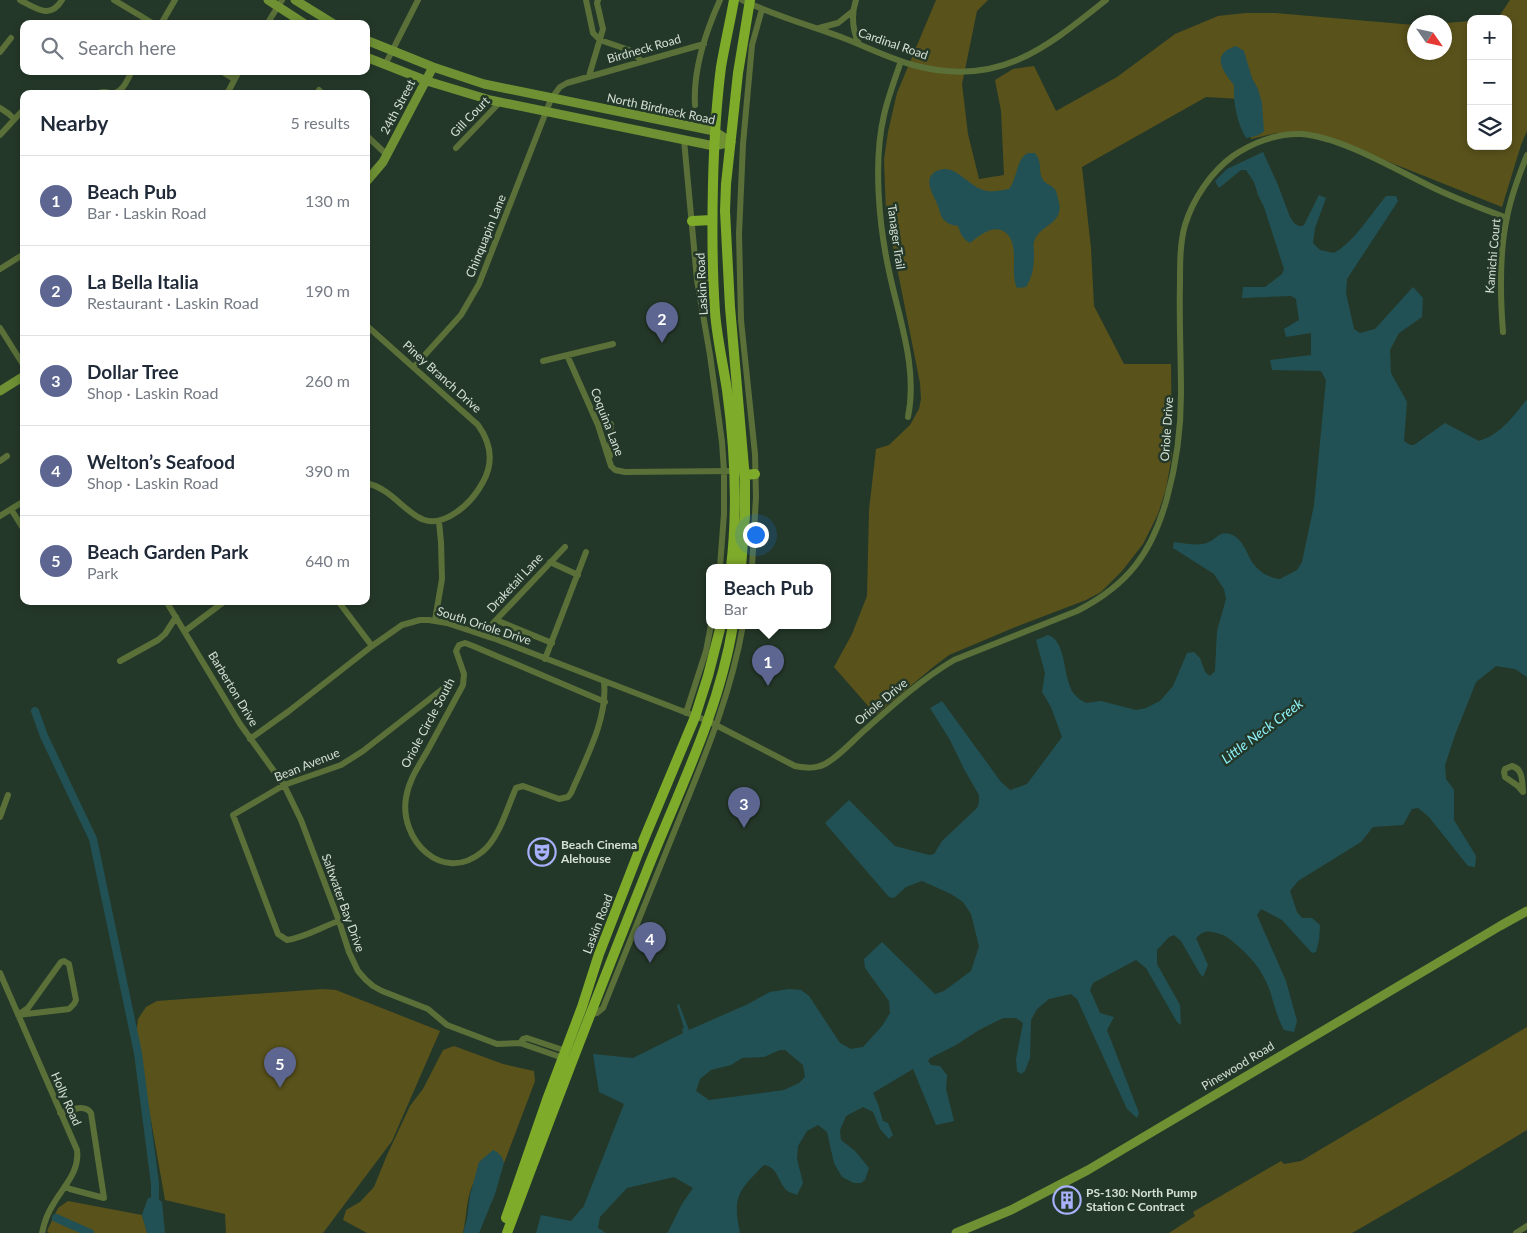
<!DOCTYPE html>
<html lang="en">
<head>
<meta charset="utf-8">
<style>
	body { margin:0; font-family:Lato,sans-serif; background:#f6f6f7; color:#1f2937 }
	.controls { position:absolute; right:15px; top:15px; display:grid; overflow:hidden; border-radius:10px; box-shadow:0 2px 8px #0003 }
	.controls button { width:45px; height:45px; display:grid; place-items:center; padding:0; border:0; border-bottom:1px solid #e0e1e3; background:#fff; color:#1f2937; font:25px sans-serif }
	.compass { position:absolute; left:1407px; top:15px; width:45px; height:45px; border-radius:50%; background:#fff; box-shadow:0 2px 8px #0003; rotate:124deg }
	.you { position:absolute; left:755px; top:534px; width:18px; height:18px; margin:-12px; border:4px solid #fff; border-radius:50%; background:#1a73e8; box-shadow:0 0 0 8px #1a73e833 }
	.badge { display:grid; place-items:center; width:32px; height:32px; border-radius:50%; background:#5c6690; color:#fff; font-size:16px; font-weight:700 }
	.pin { position:absolute; translate:-50% -41px; filter:drop-shadow(0 1px 2px #0008) }
	.pin::after { content:''; position:absolute; top:26px; width:18px; height:15px; background:inherit; clip-path:polygon(0 0,100% 0,50% 100%) }
	.popup { position:absolute; left:706px; top:564px; width:125px; height:65px; box-sizing:border-box; display:grid; place-content:center; border-radius:10px; background:#fff; filter:drop-shadow(0 1px 4px #0005); font-size:16px; white-space:nowrap; color:#747a83 }
	.popup b { font-size:19px; color:#1f2937 }
	.popup::after { content:''; position:absolute; left:50%; top:100%; margin-left:-10px; border:10px solid transparent; border-top-color:#fff }
	.list { margin:0; padding:0; list-style:none }
	h2 { display:flex; justify-content:space-between; align-items:center; height:65px; margin:0; padding:0 20px; font-size:21px }
	h2 small { font-size:16px; font-weight:400; color:#747a83 }
	.list li { display:grid; grid-template-columns:32px 1fr auto; gap:15px; align-items:center; box-sizing:border-box; height:90px; padding:0 20px; border-top:1px solid #e0e1e3 }
	.list b { display:block; font-size:19px; white-space:nowrap }
	.list p { margin:0; font-size:16px; white-space:nowrap; color:#747a83 }
	.list em { font-size:16px; font-style:normal; color:#747a83 }
	.icon { flex:none; width:28px; height:28px; fill:none; stroke:currentColor; stroke-width:2; stroke-linecap:round; stroke-linejoin:round }
	.map { position:relative; flex:none; width:1527px; height:1233px; overflow:hidden }
	.search { position:absolute; background:#fff; box-shadow:0 2px 8px #0003; left:20px; top:20px; width:350px; height:55px; display:flex; align-items:center; gap:12px; box-sizing:border-box; padding:0 18px; border-radius:10px; color:#747a83; font-size:19px }
	.panel { position:absolute; background:#fff; box-shadow:0 2px 8px #0003; left:20px; top:90px; width:350px; height:515px; border-radius:10px }
	.map>svg:first-child { display:block }
	.green { fill:#59521b }
	.water { fill:#225155; fill-rule:evenodd }
	.lines { fill:none; stroke-linecap:round; stroke-linejoin:round }
	.canal { stroke:#225155; stroke-width:8 }
	.street { stroke:#5a7038; stroke-width:6 }
	.secondary { stroke:#6f9134; stroke-width:9 }
	.primary { stroke:#7fab2a; stroke-width:10 }
	.labels { text-anchor:middle; stroke-width:5; stroke-linejoin:round; paint-order:stroke }
	.street-label { font-size:12px; fill:#d4e0d6; stroke:#243829 }
	.poi-label { font-size:12px; font-weight:bold; fill:#d4e0d6; stroke:#243829; text-anchor:start }
	.water-label { font-size:14px; font-style:italic; fill:#8df1f9; stroke:#243829 }
</style>
</head>
<body>
<div class="map">
<svg width="1527" height="1233" viewBox="0 0 1527 1233">
	<rect width="100%" height="100%" fill="#243829"/>
	<path class="green" d="M936 0H988L977 11 962 84 968 134 979 179 1004 175 1001 111 995 80 1013 69 1034 66 1056 111 1117 77 1175 34 1218 16 1246 13H1275L1414 25V52H1444L1445 23 1471 21V146H1508V19H1492L1498 18 1510 0H1527V131L1521 145 1502 207 1359 150 1312 133H1276L1251 139 1241 99 1206 97 1082 167 1091 248 1094 306 1124 364H1171L1172 455 1166 489 1158 514 1143 544 1122 571 1101 592 1086 600 1013 628 949 655 932 668 876 715 834 667 852 634 867 596 869 510 876 449 889 445 910 425 919 409 921 399 920 383 886 212 884 160 888 132 897 93Z
		M323 989 336 990 440 1031 392 1141 323 1233H226L225 1214 165 1200 136 1035 138 1019 146 1007 157 1001Z
		M1527 1027V1130L1453 1175 1352 1233H1169L1195 1216 1193 1212 1281 1161 1284 1164 1301 1161Z
		M454 1046 503 1064 534 1071 535 1081 504 1163 497 1152C490 1161 481 1170 475 1180 466 1195 467 1216 463 1233H367L343 1220 346 1210 360 1202 374 1187 387 1155 410 1106 423 1089 443 1050Z
		M68 1201 142 1215 147 1233H49L47 1231 58 1208Z"/>
	<path class="water" d="M1236 46 1244 51 1252 78 1258 89 1262 103 1264 131C1260 136 1252 137 1246 138 1237 123 1233 102 1234 85 1221 69 1211 54 1236 46Z
		M1263 152 1278 185 1290 217 1295 224 1299 226H1303L1305 223 1319 195 1326 198 1315 228 1313 243 1320 250 1334 253C1354 242 1371 214 1386 196H1396L1398 201 1347 279 1346 293 1354 329 1360 333 1375 329 1413 287 1423 298 1422 317 1399 333 1390 350 1391 373 1407 402 1404 441 1410 445H1414L1445 423 1479 441C1501 434 1513 417 1527 399V677L1515 669 1496 666 1476 682 1455 735 1445 765 1446 779 1454 790V820L1476 856 1475 867 1468 866 1429 817 1418 808 1412 809 1403 825 1373 827 1361 842 1298 881 1290 891 1297 912 1302 918H1312L1320 925 1319 940 1316 952 1312 953 1282 920 1261 909 1257 915 1286 981 1297 1021 1294 1032 1284 1030C1276 1016 1274 1001 1268 986 1262 971 1252 958 1239 947 1233 942 1228 936 1220 934 1209 931 1205 929 1196 938L1208 965 1203 977 1200 974 1181 941 1174 935 1169 937 1157 950V964L1180 1005 1181 1025 1177 1022 1146 968 1136 960 1093 983 1090 990 1100 1013 1114 1017 1107 1030 1139 1113 1137 1118 1127 1109 1077 999 1071 994 1049 999 1037 1009 1031 1020 1030 1058 1025 1071 1021 1074 1017 1071 1016 1059 1023 1023 1016 1018H1003L979 1030 956 1045 930 1058 928 1061 931 1065 940 1066 947 1075 946 1089 954 1121 936 1125 913 1069 873 1093 878 1104 883 1121 888 1123 893 1135 889 1139 880 1129 873 1112 863 1107 846 1116 840 1130 841 1140 855 1151 869 1168 865 1180 861 1183H854L842 1177 834 1163 827 1132 818 1125 807 1131 798 1146 797 1159 803 1183 797 1195C795 1194 792 1193 789 1192 778 1185 779 1167 764 1165 739 1190 732 1196 740 1233H666L668 1232 682 1204 693 1188 674 1177 627 1188 600 1217 598 1228 606 1233H536L541 1215 571 1221 582 1208H583L624 1104 599 1092 593 1054 633 1058 683 1033 682 1029 684 1028 677 1005 679 1004 689 1030 748 1004 770 992 789 989 801 990 809 996 840 1043 851 1049 863 1047 882 1026 890 1013 889 1001 865 968 864 959 882 942 935 994 944 991 971 971 979 946 971 914 963 902 951 894 922 881 906 887 894 898 889 897 825 823 849 800 895 846 929 855 934 854 942 841 977 808 979 802V795L964 769 950 740 930 708 942 701 1001 782 1010 790 1027 784 1062 737 1051 707 1042 692 1045 673 1036 640 1048 635C1069 643 1061 681 1076 696 1078 699 1083 701 1086 703L1101 701 1136 710 1146 708 1160 701 1173 686 1187 653 1194 652 1200 658 1205 672 1210 676 1215 671 1217 631 1226 599 1224 589 1214 574 1173 548 1174 542C1185 543 1198 547 1209 542 1217 539 1219 531 1230 534 1245 539 1246 556 1256 567 1262 574 1272 578 1280 579L1297 570 1302 562 1314 505 1326 380 1321 371 1272 370 1270 360 1311 355V333L1286 337 1284 329 1299 320 1296 299 1291 296 1242 298 1243 287H1265L1282 274 1284 269 1264 207 1258 195 1254 182 1246 170H1241L1219 188 1215 181 1227 169ZM780 1050H785L803 1065 805 1077 799 1083 784 1090 709 1100 696 1091 700 1079 711 1070 731 1065 742 1058 764 1057Z
		M1028 153H1035C1043 164 1038 168 1042 178 1044 184 1053 185 1056 191 1057 194 1058 199 1059 202 1064 225 1039 224 1034 242 1033 245 1034 250 1034 253 1034 266 1033 276 1026 287L1017 288C1009 273 1021 244 1005 232 993 224 980 235 970 243 962 238 961 235 958 226 952 225 948 224 944 220 940 216 940 211 938 206 934 195 920 177 939 170 955 164 968 185 983 190 992 193 1000 190 1009 189 1017 179 1017 157 1028 153Z
		M493 1150 497 1152 502 1157 504 1163 495 1194 479 1233H463L467 1219 470 1195 479 1162Z
		M155 1197 162 1202 165 1233H147L142 1215 148 1198Z"/>
	<g class="lines">
		<path class="canal" d="M35 711 44 736 93 839 138 1053 155 1184V1197
			M56 1218 90 1233"/>
		<path class="street" d="M20 0C36 8 50 20 62 0
			M114 0 154 24
			M586 0 593 33 600 40 629 50 635 54 641 61
			M742 0C775 16 812 26 846 39 869 48 893 60 917 66 999 87 1046 48 1106 0
			M856 0C851 15 852 29 859 44
			M161 24 175 0
			M267 24 282 0
			M819 28 838 23 853 11
			M0 52 11 38
			M901 61C895 79 888 97 884 115 873 162 879 225 889 271 899 319 918 368 908 417
			M385 65 418 0
			M221 71 234 79
			M589 76 603 29 597 3 598 0
			M319 90 323 94
			M38 94 39 93
			M97 94C103 90 107 93 113 93 123 93 128 78 132 71
			M227 94 239 71
			M695 105C693 71 706 31 720 0
			M0 108 9 114 14 119
			M0 135 24 109
			M366 135 387 155
			M684 140 697 280 710 355 722 442 724 471V514L720 567
			M456 148 500 102
			M0 269 24 254
			M697 280 713 277
			M366 325 478 425C491 443 494 462 483 482 476 495 466 507 452 515 414 538 403 491 366 483
			M0 328 24 366
			M1503 332C1500 294 1499 254 1507 217 1511 196 1519 175 1527 155
			M567 355 598 425 611 466 615 470 625 472 734 471
			M543 361 613 344
			M414 367 461 315 479 284 551 99 560 87 567 83 704 44
			M598 425 605 421 611 424 610 456
			M0 461 7 456
			M11 509 24 530
			M0 516 24 501
			M550 562 578 575
			M752 567 756 497 755 454 741 320 739 234 743 144 752 45 762 9
			M166 601 240 724 284 785 301 820 339 921 349 952 358 971 366 980 373 986 382 991 428 1009 447 1025 497 1044 520 1043
			M338 601 372 646
			M435 620 442 579 441 542 439 522
			M496 620 552 643
			M185 631 225 601
			M483 635 496 620 565 547
			M545 659 586 552
			M120 661 158 640 165 634 176 617
			M604 682C608 719 585 760 571 793L568 797 559 799 523 786 516 788C507 808 499 839 482 852 442 885 399 839 406 798 409 778 421 763 430 746 441 726 452 705 463 685L464 674 456 651 459 645 465 643 473 646 605 702
			M686 713 706 651 711 625
			M250 739 289 711 372 646 402 625 420 620H429L447 623 498 640 708 721 795 766C806 768 815 769 825 764 840 756 853 740 866 729 894 704 922 679 954 660L1077 611C1128 585 1152 553 1167 498 1177 462 1181 432 1181 394 1181 357 1179 319 1180 281 1180 262 1180 243 1185 225 1193 199 1211 172 1233 156 1252 143 1277 133 1301 134 1342 137 1398 171 1436 189 1459 200 1483 209 1507 218
			M1512 766C1523 769 1522 781 1523 792L1518 786 1505 777 1504 772 1505 769Z
			M0 817 8 795
			M339 921C321 927 306 937 287 940L278 934 233 815 284 785 341 765 363 751 445 687
			M64 961 69 964 76 1000 74 1004 69 1009 18 1015 28 1008 61 962Z
			M0 973 77 1150C80 1171 64 1186 54 1203 48 1212 44 1223 42 1233
			M591 1014 597 1013 603 1008C630 942 657 876 683 810 708 749 732 689 743 625
			M563 1058 520 1043 523 1039 527 1038 566 1051
			M60 1113C70 1111 84 1103 91 1113L104 1198 70 1189 65 1186
			M1516 1233 1527 1226"/>
		<path class="secondary" d="M268 0 305 24
			M295 0 334 24
			M366 40 433 67 484 84 714 131 731 142
			M366 57 427 81 490 100 714 146 731 142
			M366 182 383 162 433 67
			M0 391 24 376
			M956 1233 1011 1210 1088 1170 1500 926 1527 911"/>
		<path class="primary" d="M692 221 712 220
			M745 475 755 474
			M731 567C738 509 735 449 727 390 723 364 717 338 715 312 712 269 712 226 713 183 714 144 716 106 721 67 725 44 730 22 734 0
			M741 567 745 516V479L730 307 725 211 726 184 738 73 750 0
			M506 1218 548 1097 582 1007 599 954 639 851 695 717 708 676 721 625
			M507 1233C552 1113 598 993 646 873 678 792 719 712 733 625"/>
	</g>
	<defs>
		<g id="theatre-ring" transform="scale(1.4375)"><circle r="9.5" fill="#243829" stroke="#a7b1fc" stroke-width="1.5"/><path d="M-5-5.5Q0-4 5-5.5V0Q5 5 0 6Q-5 5-5 0ZM-3.3-2.5H-1v1.5H-3.3ZM1-2.5H3.3v1.5H1ZM-2.8 1Q0 5.5 2.8 1Z" fill="#a7b1fc"/></g>
		<g id="building-ring" transform="scale(1.4375)"><circle r="9.5" fill="#243829" stroke="#a7b1fc" stroke-width="1.5"/><path d="M-4-6H4V6H1V3H-1V6H-4ZM-2.5-4.3h1.7v1.8h-1.7ZM.8-4.3h1.7v1.8H.8ZM-2.5-1h1.7V.8h-1.7ZM.8-1h1.7V.8H.8Z" fill="#a7b1fc"/></g>
	</defs>
	<g fill-rule="evenodd">
		<use href="#theatre-ring" x="542" y="852"/>
		<use href="#building-ring" x="1067" y="1200"/>
	</g>
	<g class="labels">
		<g class="street-label">
			<text transform="translate(893 44) rotate(19)" y="4">Cardinal Road</text>
			<text transform="translate(644 49) rotate(-16)" y="4">Birdneck Road</text>
			<text transform="translate(398 107) rotate(-62)" y="4">24th Street</text>
			<text transform="translate(661 109) rotate(12)" y="4">North Birdneck Road</text>
			<text transform="translate(470 117) rotate(-46)" y="4">Gill Court</text>
			<text transform="translate(486 236) rotate(-68)" y="4">Chinquapin Lane</text>
			<text transform="translate(896 237) rotate(82)" y="4">Tanager Trail</text>
			<text transform="translate(1493 256) rotate(-85)" y="4">Kamichi Court</text>
			<text transform="translate(702 284) rotate(-93)" y="4">Laskin Road</text>
			<text transform="translate(442 377) rotate(42)" y="4">Piney Branch Drive</text>
			<text transform="translate(607 422) rotate(69)" y="4">Coquina Lane</text>
			<text transform="translate(1167 429) rotate(-86)" y="4">Oriole Drive</text>
			<text transform="translate(515 583) rotate(-47)" y="4">Draketail Lane</text>
			<text transform="translate(484 626) rotate(18)" y="4">South Oriole Drive</text>
			<text transform="translate(233 689) rotate(59)" y="4">Barberton Drive</text>
			<text transform="translate(881 702) rotate(-40)" y="4">Oriole Drive</text>
			<text transform="translate(428 723) rotate(-62)" y="4">Oriole Circle South</text>
			<text transform="translate(307 765) rotate(-22)" y="4">Bean Avenue</text>
			<text transform="translate(343 903) rotate(70)" y="4">Saltwater Bay Drive</text>
			<text transform="translate(598 924) rotate(-69)" y="4">Laskin Road</text>
			<text transform="translate(1238 1066) rotate(-31)" y="4">Pinewood Road</text>
			<text transform="translate(66 1099) rotate(66)" y="4">Holly Road</text>
		</g>
		<g class="poi-label">
			<text x="561" y="849">Beach Cinema<tspan x="561" dy="14">Alehouse</tspan></text>
			<text x="1086" y="1197">PS-130: North Pump<tspan x="1086" dy="14">Station C Contract</tspan></text>
		</g>
		<g class="water-label">
			<text transform="translate(1262 731) rotate(-37)" y="5">Little Neck Creek</text>
		</g>
	</g>
</svg>
<div class="controls">
<button>+</button>
<button>−</button>
<button><svg class="icon" aria-label="layers" viewBox="0 0 24 24"><path d="M12 4l9 5-9 5-9-5zM3 14l9 5 9-5"/></svg></button>
</div>
<svg class="compass" viewBox="-18 -18 36 36"><path d="M0-13l5 13h-10z" fill="#e53935"/><path d="M0 13l5-13h-10z" fill="#747a83"/></svg>
<div class="you"></div>
<div class="pin badge" style="left:768px;top:686px">1</div>
<div class="popup"><b>Beach Pub</b>Bar</div>
<div class="pin badge" style="left:662px;top:343px">2</div>
<div class="pin badge" style="left:744px;top:828px">3</div>
<div class="pin badge" style="left:650px;top:963px">4</div>
<div class="pin badge" style="left:280px;top:1088px">5</div>
<div class="search"><svg class="icon" aria-label="search" viewBox="0 0 24 24"><circle cx="10" cy="10" r="6"/><path d="M15 15l6 6"/></svg>Search here</div>
<section class="panel">
<h2>Nearby<small>5 results</small></h2>
<ul class="list">
<li><span class="badge">1</span><div><b>Beach Pub</b><p>Bar · Laskin Road</p></div><em>130 m</em></li>
<li><span class="badge">2</span><div><b>La Bella Italia</b><p>Restaurant · Laskin Road</p></div><em>190 m</em></li>
<li><span class="badge">3</span><div><b>Dollar Tree</b><p>Shop · Laskin Road</p></div><em>260 m</em></li>
<li><span class="badge">4</span><div><b>Welton’s Seafood</b><p>Shop · Laskin Road</p></div><em>390 m</em></li>
<li><span class="badge">5</span><div><b>Beach Garden Park</b><p>Park</p></div><em>640 m</em></li>
</ul>
</section>
</div>
</body>
</html>
